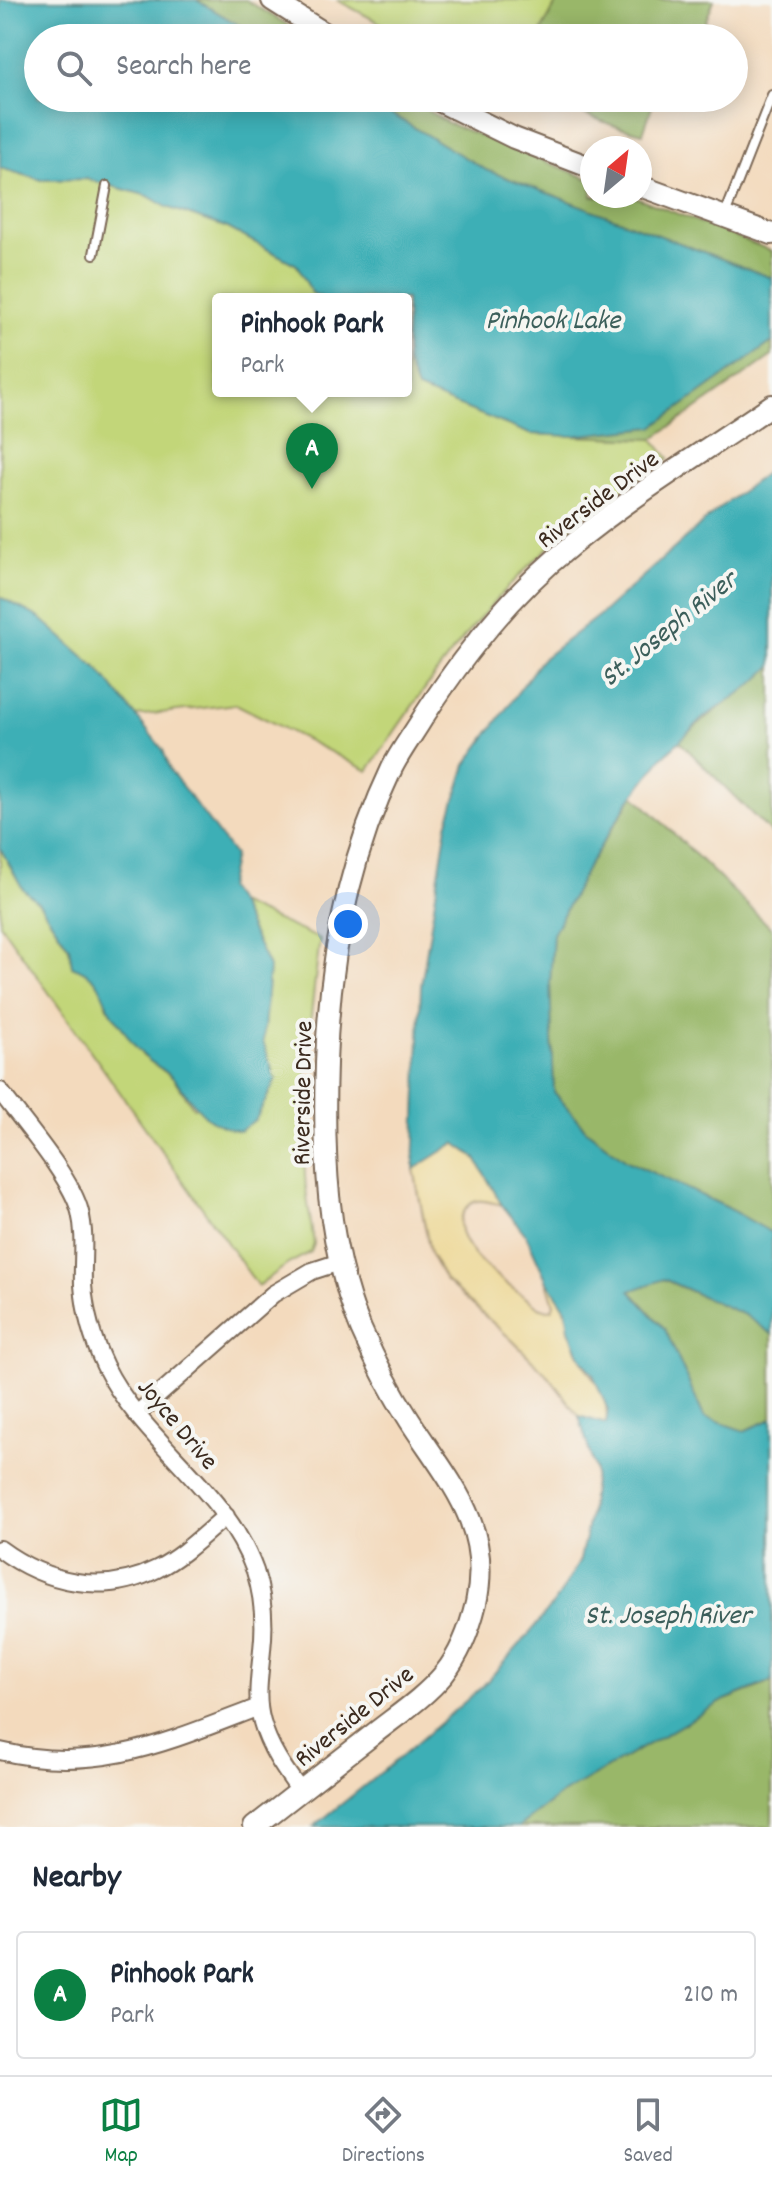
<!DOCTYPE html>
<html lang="en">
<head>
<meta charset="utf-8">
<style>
	body { margin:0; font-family:Dekko,sans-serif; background:#f6f6f7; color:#1f2937 }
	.compass { position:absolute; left:580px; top:136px; width:72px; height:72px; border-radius:50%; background:#fff; box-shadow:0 4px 20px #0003; rotate:29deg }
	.you { position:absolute; left:348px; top:924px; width:28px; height:28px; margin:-20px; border:6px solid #fff; border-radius:50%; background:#1a73e8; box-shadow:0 0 0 12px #1a73e833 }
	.badge { display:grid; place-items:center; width:52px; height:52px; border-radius:50%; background:#0b8043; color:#fff; font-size:26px; font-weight:700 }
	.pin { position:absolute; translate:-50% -66px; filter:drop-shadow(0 2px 4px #0008) }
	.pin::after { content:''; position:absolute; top:42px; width:28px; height:24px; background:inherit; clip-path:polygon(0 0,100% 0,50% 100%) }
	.popup { position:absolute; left:212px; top:293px; width:200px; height:104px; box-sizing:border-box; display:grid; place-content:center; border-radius:8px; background:#fff; filter:drop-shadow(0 2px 6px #0005); font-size:26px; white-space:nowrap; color:#747a83 }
	.popup b { font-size:30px; color:#1f2937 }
	.popup::after { content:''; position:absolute; left:50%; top:100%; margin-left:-16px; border:16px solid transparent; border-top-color:#fff }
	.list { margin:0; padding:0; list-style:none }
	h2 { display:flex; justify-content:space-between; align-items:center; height:104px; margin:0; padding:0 32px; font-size:34px }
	h2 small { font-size:26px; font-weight:400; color:#747a83 }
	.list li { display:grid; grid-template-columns:52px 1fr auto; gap:24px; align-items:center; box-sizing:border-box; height:128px; margin:0 16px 16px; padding:0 16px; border:2px solid #e0e1e3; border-radius:8px }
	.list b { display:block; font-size:30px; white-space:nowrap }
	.list p { margin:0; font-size:26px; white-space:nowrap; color:#747a83 }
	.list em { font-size:26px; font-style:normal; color:#747a83 }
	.icon { flex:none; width:44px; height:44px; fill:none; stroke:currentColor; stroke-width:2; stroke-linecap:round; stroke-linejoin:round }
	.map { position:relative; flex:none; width:772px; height:1827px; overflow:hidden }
	.search { position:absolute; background:#fff; box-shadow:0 4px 20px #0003; left:24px; right:24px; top:24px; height:88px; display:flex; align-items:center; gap:20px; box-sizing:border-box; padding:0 28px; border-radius:44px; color:#747a83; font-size:30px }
	.sheet { height:248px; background:#fff }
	nav { display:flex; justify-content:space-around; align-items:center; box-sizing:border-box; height:112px; border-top:2px solid #e0e1e3; background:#fff; font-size:22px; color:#747a83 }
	nav a { display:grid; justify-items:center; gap:4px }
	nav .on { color:#0b8043 }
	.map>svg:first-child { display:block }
	.green { fill:#c2d679; stroke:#7e804c; stroke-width:2 }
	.forest { fill:#99b769; stroke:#6a7044; stroke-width:2 }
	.sand { fill:#eeda9e; stroke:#94825e; stroke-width:2 }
	.water { fill:#3eafb6; stroke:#3c6c6a; stroke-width:2 }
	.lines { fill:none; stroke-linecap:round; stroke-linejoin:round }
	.service-casing { stroke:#7b6856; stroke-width:12 }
	.minor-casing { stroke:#7b6856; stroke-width:20 }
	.tertiary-casing { stroke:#7b6856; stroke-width:24 }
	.service { stroke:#fff; stroke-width:8 }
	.minor { stroke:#fff; stroke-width:16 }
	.tertiary { stroke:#fff; stroke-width:20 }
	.labels { text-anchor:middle; stroke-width:8; stroke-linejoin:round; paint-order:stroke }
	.street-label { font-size:26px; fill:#3b2a1e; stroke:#f6f6f2 }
	.water-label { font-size:28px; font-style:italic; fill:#3c5f5b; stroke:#f6f6f2 }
</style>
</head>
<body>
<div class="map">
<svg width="772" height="1827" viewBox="0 0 772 1827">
	<rect width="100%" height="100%" fill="#f6f6f2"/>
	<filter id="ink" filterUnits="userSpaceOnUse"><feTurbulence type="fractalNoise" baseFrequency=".0125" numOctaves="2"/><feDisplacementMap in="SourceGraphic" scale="16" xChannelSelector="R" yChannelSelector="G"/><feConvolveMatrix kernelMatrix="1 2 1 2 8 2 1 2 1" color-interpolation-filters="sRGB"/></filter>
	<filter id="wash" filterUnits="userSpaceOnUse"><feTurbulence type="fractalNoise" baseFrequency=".006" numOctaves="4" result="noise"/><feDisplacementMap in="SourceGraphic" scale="32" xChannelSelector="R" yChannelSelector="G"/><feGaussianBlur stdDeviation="1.8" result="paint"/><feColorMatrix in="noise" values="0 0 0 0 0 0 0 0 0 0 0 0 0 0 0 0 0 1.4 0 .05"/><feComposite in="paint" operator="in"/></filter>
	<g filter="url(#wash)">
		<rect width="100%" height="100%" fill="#f3dabd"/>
		<path class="green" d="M337 0H558L538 38H408Z
			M0 168 42 180 86 179 148 196 167 207 228 228 297 265 312 293 326 299H218V391H406V361L417 389 530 434 653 439 669 458C639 479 606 498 579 521 490 594 431 676 368 771L236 704 135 716 99 670 40 618 0 597Z
			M0 848 23 888 39 903 69 948 72 966 89 972 105 994 106 1005 143 1056 173 1078 194 1108 276 1080 263 1042 269 967 238 903 320 939C310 1017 301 1097 305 1175 306 1198 311 1221 314 1244L311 1252 288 1264 258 1286 0 924Z"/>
		<path class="forest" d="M196 0H246L309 38H261Z
			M558 0H714L699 38H538Z
			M364 98H407L448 123 592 180V196H633L772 251V278L486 170Z
			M544 98H655L643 133 612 125Z
			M772 342V356L653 439 571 436 653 426Z
			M772 666V834L679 741C708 713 743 694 772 666Z
			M634 795 772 929V1233L726 1207 627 1161 586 1130 554 1092 550 982 553 934 588 866Z
			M663 1279 745 1315 772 1334V1419L744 1431 704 1417 665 1329 630 1290Z
			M772 1682V1827H518L560 1795 725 1700Z"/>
		<path class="sand" d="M455 1143 475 1157 502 1205C486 1201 473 1195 464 1212 443 1246 517 1291 539 1307L548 1310 552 1309 554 1304 546 1279C553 1289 563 1300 566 1312 570 1327 572 1340 579 1355 590 1379 611 1393 606 1424L579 1416 549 1377 512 1340 445 1280 430 1253 414 1169Z"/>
		<path class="water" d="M0 0H196L261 38H38V98H364L486 170 772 278V342L653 427 571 436 530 434 417 389 406 361V299H326L312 293 297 265 228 228 167 207 148 196 87 179 42 180 0 168Z
			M772 468V666L753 684 702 719 663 757 627 804 588 866 553 934 550 982 554 1092 586 1130 627 1161 726 1207 772 1233V1334L745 1315 664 1279 630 1291 665 1329 704 1417 744 1431 772 1419V1681L725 1700 560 1795 518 1827H313L399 1758 482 1687 530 1633 560 1595 580 1560 590 1514 595 1471 579 1416 606 1424 608 1410 593 1374 581 1359 569 1330 566 1309 546 1279 526 1235 502 1205 475 1157 455 1143 414 1169 421 986 447 825 466 765 541 660 602 613 716 511Z
			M0 597 40 618 99 670 163 750 170 770 234 855 227 888 238 903 269 967 263 1042 276 1080 256 1119 240 1131C202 1124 197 1105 174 1079 166 1070 153 1065 144 1056 132 1045 124 1029 114 1016 97 991 106 979 72 966L69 947 39 903 23 889 0 848Z"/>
	</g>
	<g filter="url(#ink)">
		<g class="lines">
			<g class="service-casing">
				<path id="service" d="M724 217 772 95
					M94 254 107 186"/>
			</g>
			<g class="minor-casing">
				<path id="minor" d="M0 1091C22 1121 72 1178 80 1212 86 1236 82 1260 83 1285 85 1313 93 1341 105 1366 143 1443 226 1489 255 1571 263 1596 265 1624 262 1650 260 1674 255 1698 262 1722 269 1748 285 1770 300 1791
					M137 1414 273 1294 312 1271 340 1262
					M0 1549C46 1583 104 1596 157 1569 183 1556 204 1534 226 1516
					M0 1751C98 1775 169 1741 259 1707"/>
			</g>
			<g class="tertiary-casing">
				<path id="tertiary" d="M272 0 332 38
					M433 98 514 138 592 168
					M640 186 772 234
					M254 1827C293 1797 332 1766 371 1736 396 1716 424 1698 444 1674 460 1654 470 1628 476 1603 493 1526 448 1480 410 1421 391 1392 375 1361 361 1329 326 1244 323 1153 326 1063 329 962 348 860 392 768 401 750 414 733 424 716 465 652 512 593 572 545 634 494 705 451 772 405"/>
			</g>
			<use href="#service" class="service"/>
			<use href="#minor" class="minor"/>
			<use href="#tertiary" class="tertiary"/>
		</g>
	</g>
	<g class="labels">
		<g class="street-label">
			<text transform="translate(597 498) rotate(-37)" y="9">Riverside Drive</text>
			<text transform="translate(301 1093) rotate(-89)" y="9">Riverside Drive</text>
			<text transform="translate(179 1423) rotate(50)" y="9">Joyce Drive</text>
			<text transform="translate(353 1715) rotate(-39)" y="9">Riverside Drive</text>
		</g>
		<g class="water-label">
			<text x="553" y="328">Pinhook Lake</text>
			<text transform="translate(667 627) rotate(-39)" y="10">St. Joseph River</text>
			<text x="668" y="1623">St. Joseph River</text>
		</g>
	</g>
</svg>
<svg class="compass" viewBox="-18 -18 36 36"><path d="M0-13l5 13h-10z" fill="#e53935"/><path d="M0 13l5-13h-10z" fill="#747a83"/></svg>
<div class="you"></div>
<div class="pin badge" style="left:312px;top:489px">A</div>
<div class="popup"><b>Pinhook Park</b>Park</div>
<div class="search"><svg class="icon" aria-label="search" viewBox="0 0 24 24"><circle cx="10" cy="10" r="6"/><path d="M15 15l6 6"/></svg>Search here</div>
</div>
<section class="sheet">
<h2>Nearby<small></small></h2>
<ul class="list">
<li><span class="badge">A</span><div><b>Pinhook Park</b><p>Park</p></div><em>210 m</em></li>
</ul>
</section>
<nav>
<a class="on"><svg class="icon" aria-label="map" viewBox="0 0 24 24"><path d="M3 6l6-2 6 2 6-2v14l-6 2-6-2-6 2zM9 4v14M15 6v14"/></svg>Map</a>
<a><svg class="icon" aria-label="directions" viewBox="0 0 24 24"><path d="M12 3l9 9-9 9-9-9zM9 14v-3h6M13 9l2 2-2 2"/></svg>Directions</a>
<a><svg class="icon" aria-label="saved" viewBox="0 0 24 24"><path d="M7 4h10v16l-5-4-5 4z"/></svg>Saved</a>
</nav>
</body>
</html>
